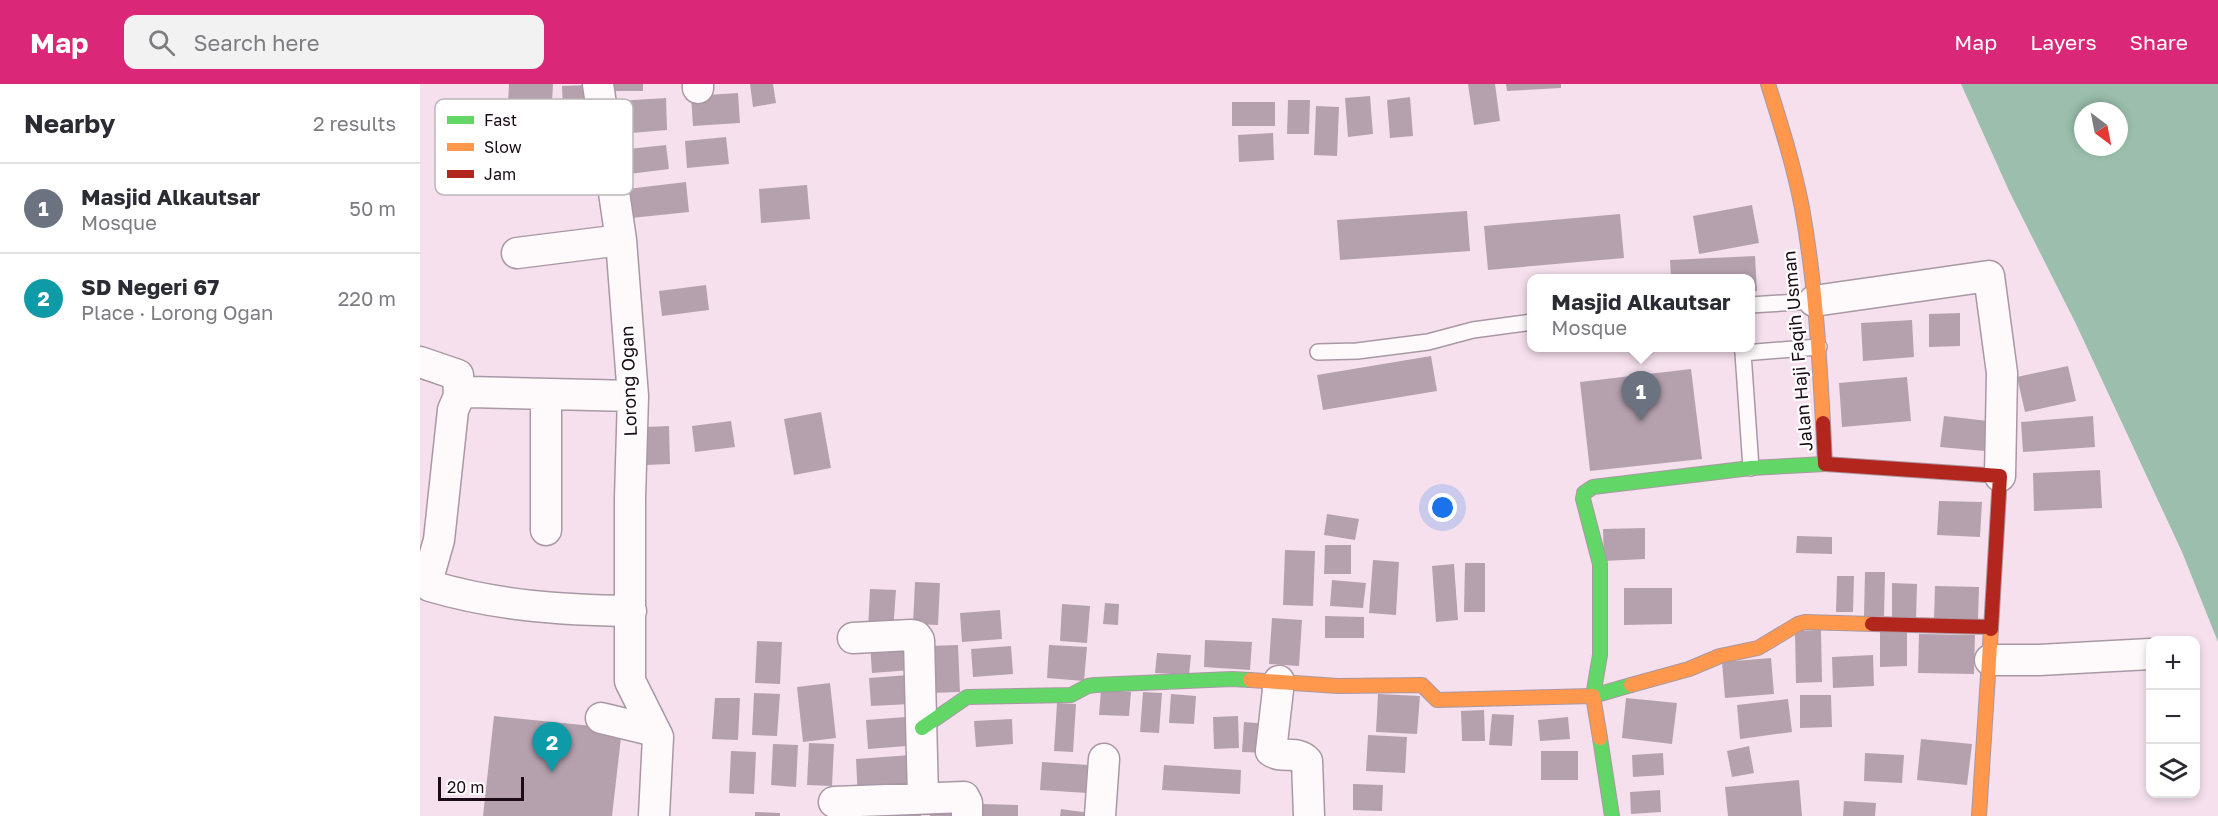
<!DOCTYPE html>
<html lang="en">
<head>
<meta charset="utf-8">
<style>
	body { margin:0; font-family:"Golos Text",sans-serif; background:#f2f2f3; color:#2b2b33 }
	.controls { position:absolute; right:18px; bottom:18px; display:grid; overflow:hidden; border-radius:12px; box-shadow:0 3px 9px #0003 }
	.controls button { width:54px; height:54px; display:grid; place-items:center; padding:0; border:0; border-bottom:2px solid #e1e1e2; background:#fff; color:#2b2b33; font:30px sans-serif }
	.compass { position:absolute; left:1654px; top:18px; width:54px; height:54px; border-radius:50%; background:#fff; box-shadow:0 3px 9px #0003; rotate:148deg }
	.scale { position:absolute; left:18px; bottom:15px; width:86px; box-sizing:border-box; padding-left:6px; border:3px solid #1b0b16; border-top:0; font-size:16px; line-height:21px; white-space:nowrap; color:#1b0b16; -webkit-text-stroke:4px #fff; paint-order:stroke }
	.you { position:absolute; left:1023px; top:424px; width:21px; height:21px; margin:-15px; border:4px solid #fff; border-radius:50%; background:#1a73e8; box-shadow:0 0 0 9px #1a73e833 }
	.badge { display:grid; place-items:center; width:39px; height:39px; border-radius:50%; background:#db2777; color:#fff; font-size:20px; font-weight:700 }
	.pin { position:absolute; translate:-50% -50px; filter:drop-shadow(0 2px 3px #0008) }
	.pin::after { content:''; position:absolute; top:32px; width:21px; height:18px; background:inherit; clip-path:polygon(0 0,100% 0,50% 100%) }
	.popup { position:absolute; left:1107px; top:190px; width:228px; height:78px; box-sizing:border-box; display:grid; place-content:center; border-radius:12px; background:#fff; filter:drop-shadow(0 2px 4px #0005); font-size:20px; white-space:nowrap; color:#7c7c81 }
	.popup b { font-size:22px; color:#2b2b33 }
	.popup::after { content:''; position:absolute; left:50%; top:100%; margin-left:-12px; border:12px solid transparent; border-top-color:#fff }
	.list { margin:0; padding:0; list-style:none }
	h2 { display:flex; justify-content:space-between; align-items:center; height:78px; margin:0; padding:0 24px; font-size:26px }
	h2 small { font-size:20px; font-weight:400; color:#7c7c81 }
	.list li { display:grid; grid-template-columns:39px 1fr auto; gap:18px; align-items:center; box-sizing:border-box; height:90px; padding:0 24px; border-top:2px solid #e1e1e2 }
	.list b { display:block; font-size:22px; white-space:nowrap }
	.list p { margin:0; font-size:20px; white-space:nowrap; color:#7c7c81 }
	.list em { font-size:20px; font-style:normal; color:#7c7c81 }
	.icon { flex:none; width:33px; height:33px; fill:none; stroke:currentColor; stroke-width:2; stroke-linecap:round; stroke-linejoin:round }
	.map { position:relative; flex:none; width:1798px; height:732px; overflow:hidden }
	header { display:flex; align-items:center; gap:36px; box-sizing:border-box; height:84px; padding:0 30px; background:#db2777; color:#fff }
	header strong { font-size:28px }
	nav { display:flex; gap:33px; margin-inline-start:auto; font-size:21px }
	.search { width:420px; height:54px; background:#f2f2f3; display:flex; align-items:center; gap:15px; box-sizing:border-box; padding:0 21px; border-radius:12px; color:#7c7c81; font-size:22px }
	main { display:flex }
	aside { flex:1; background:#fff }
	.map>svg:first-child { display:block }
	.water { fill:#9bbfac; fill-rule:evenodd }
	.building { fill:#b5a1ae }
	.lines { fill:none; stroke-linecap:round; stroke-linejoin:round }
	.lane-casing { stroke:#a998a3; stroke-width:18 }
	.street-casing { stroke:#a998a3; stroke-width:33 }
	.fast-casing { stroke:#a998a3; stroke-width:16 }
	.slow-casing { stroke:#a998a3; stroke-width:16 }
	.jam-casing { stroke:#a998a3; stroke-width:16 }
	.lane { stroke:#fefafc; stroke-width:15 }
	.street { stroke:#fefafc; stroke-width:30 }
	.fast { stroke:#63d668; stroke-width:14 }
	.slow { stroke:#ff974d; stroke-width:14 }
	.jam { stroke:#b3261e; stroke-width:14 }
	.labels { text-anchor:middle; stroke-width:4.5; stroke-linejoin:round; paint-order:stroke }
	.street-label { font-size:18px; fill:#1b0b16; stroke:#fff }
	.key { fill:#fff; stroke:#bbb6b9; stroke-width:1.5 }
	.key-label { font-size:16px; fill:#1b0b16 }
</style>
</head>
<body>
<header>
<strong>Map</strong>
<div class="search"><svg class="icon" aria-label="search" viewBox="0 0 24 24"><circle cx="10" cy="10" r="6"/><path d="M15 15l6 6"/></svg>Search here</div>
<nav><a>Map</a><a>Layers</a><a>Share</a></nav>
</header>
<main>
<aside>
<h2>Nearby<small>2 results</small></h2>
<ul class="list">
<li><span class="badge" style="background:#6b7280">1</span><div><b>Masjid Alkautsar</b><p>Mosque</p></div><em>50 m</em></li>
<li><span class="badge" style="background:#0f9aa8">2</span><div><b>SD Negeri 67</b><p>Place · Lorong Ogan</p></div><em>220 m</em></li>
</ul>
</aside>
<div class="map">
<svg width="1798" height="732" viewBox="0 0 1798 732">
	<rect width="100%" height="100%" fill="#f6e0ee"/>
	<path class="water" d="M1541 0H1798V558L1762 468 1656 240 1590 109ZM1663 27H1699V63H1663Z"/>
	<path class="building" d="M89 0H133L132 19H88Z
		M191 0H223V7H191Z
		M330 0H353L356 19 333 23Z
		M1048 0H1075L1080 37 1054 41Z
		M1086 0H1141V4L1087 7Z
		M169 1 171 48 144 50 142 2Z
		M318 9 320 39 273 42 271 12Z
		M950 12 953 50 928 53 925 14Z
		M990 13 993 52 970 54 967 16Z
		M246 14 247 46 199 50 197 17Z
		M868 16H890L889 50H867Z
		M812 18H855V42H812Z
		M896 22 919 23 917 72 894 71Z
		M853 49 854 76 819 78 818 51Z
		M306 53 309 80 267 84 265 57Z
		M246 61 249 85 201 91 199 66Z
		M266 98 269 128 211 134 207 105Z
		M387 101 390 135 341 139 339 105Z
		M1332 121 1339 159 1279 170 1273 132Z
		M1047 127 1050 167 920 176 917 136Z
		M1200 130 1204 174 1068 186 1064 142Z
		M1335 172 1337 207H1330V194H1251L1250 176Z
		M286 201 289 226 242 232 239 207Z
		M1540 229V262L1509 263V230Z
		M1492 236 1494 273 1443 277 1441 239Z
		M1011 272 1017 307 903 326 897 291Z
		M1648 282 1656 317 1605 328 1597 293Z
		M1271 285 1282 375 1170 387 1160 298Z
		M1487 293 1491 337 1422 343 1419 299Z
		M401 328 411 384 374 391 364 335Z
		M1524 332 1568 337 1565 367 1520 363Z
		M1673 332 1675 363 1603 368 1601 338Z
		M311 337 315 363 275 368 272 342Z
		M249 342 250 380 225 381 224 343Z
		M1680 386 1682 424 1614 427 1613 389Z
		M1519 417 1562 418 1560 453 1517 451Z
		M907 430 939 435 935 456 904 451Z
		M1225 444V475L1184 477 1183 445Z
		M1377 452 1412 453V470L1376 469Z
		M905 461H931V490H904Z
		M865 466 895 467 893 522 863 521Z
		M953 476 979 478 976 531 949 529Z
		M1045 479H1065V528H1044Z
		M1034 480 1038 536 1016 538 1012 482Z
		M1445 488H1465L1464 532H1444Z
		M1417 492H1434L1433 528H1416Z
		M912 496 946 499 943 524 910 522Z
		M495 498 520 499 518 541 493 540Z
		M1472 499 1497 500 1496 536H1472Z
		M1515 502 1559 503 1558 536 1514 535Z
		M1204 504H1252V540L1204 541Z
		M450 505 476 506 473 548 448 547Z
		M685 519 699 520 698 541 683 540Z
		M642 520 670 522 667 559 640 557Z
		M580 526 582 555 542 558 540 529Z
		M905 532 944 533V554H905Z
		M852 534 882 536 879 582 849 580Z
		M1460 545H1487V582L1460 583Z
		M1401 546 1402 598 1376 599 1375 547Z
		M1499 550 1555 551 1554 590 1498 589Z
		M785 556 832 558 830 586 784 583Z
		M337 557 362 558 360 600 335 599Z
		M490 557 492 586 452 589 450 560Z
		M538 561 540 608 510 609 509 562Z
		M629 561 667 563 664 597 627 594Z
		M591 562 593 590 553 593 551 565Z
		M737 569 771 571 769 591 735 589Z
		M1453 571 1454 602 1413 604 1412 573Z
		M1351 574 1354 610 1305 614 1302 578Z
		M489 591 491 620 451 622 449 594Z
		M410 599 416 654 383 658 377 603Z
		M681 607 711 608 709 632 679 631Z
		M723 608 742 609 739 649 720 648Z
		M334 609 360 610 357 652 332 651Z
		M751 610 776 612 774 640 749 639Z
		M958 610 1000 612 997 650 956 648Z
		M1380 611H1411L1412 643 1380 644Z
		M295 614H320L318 656 292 655Z
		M1206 614 1257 619 1252 660 1202 654Z
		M1368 615 1372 648 1320 655 1317 621Z
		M637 619 656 620 653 668 634 667Z
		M1064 626 1065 657H1042L1041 627Z
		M1072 630 1094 631 1092 662 1069 661Z
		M74 632 202 645 192 732H63Z
		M818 632 819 664 794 665 793 633Z
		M486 633 487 662 448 665 446 636Z
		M1148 633 1150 655 1120 657 1118 636Z
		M592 635 593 660 556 663 554 637Z
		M824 638 848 640 846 669 822 668Z
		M948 651 987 653 985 689 946 687Z
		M1501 655 1552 660 1547 701 1497 696Z
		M389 659 414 660 412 702 387 701Z
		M353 660 378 661 376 703 351 701Z
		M1329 662 1334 689 1312 693 1307 667Z
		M311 667 336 668 334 710 309 709Z
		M1121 667H1158V696H1121Z
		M1243 669 1244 691 1213 693 1212 671Z
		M1445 669 1484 671 1482 699 1444 697Z
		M491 671 493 712 438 715 436 675Z
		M622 678 669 681 667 709 620 706Z
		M744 681 821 686 820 710 742 706Z
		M1379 696 1382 732H1308L1305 703Z
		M933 700 963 701 962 727 933 726Z
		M1240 706 1241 728 1211 730 1210 708Z
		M1424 717 1456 719 1455 732H1423Z
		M563 720 598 721V732H562Z
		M476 725 501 726V732H475Z
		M641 725 670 729 669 732H640Z
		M511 727H536L535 732H510Z
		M335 728 360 729V732H335Z"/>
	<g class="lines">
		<g class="lane-casing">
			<path id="lane" d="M1330 221 1394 217
				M1322 264 1323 269 1399 263
				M898 268 937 267 1008 258 1053 246 1112 238
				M1323 269 1331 384"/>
		</g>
		<g class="street-casing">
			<path id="street" d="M178 0 201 156 213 312 210 414V597L238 653 234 732
				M278 0V4
				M97 169 201 156
				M1394 217 1569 192 1582 289 1580 392
				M0 278 38 291 39 312
				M126 446V311
				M211 527C141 526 78 522 10 502L7 498 19 456 33 326 39 312 49 308 213 312
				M433 554 491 551 496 552 499 556 503 713
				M1570 576H1619L1730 570
				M859 597 851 667C862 675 877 666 887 677L889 732
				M181 634 235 647
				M414 718 544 713 547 719V732
				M680 732 684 675"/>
		</g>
		<g class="fast-casing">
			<path id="fast" d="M1211 601 1173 612 1180 571V480L1163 415 1164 409 1173 403 1331 384 1405 380
				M502 644 547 613 651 611 668 602 675 601 812 595 830 596
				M1180 654 1192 732"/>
		</g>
		<g class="slow-casing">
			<path id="slow" d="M1348 0C1361 41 1374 82 1382 124 1395 195 1399 267 1403 339
				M830 596 918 602 1002 601 1017 616 1173 612 1180 654
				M1211 601 1269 585 1300 572 1338 564 1378 540 1385 538 1452 540
				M1559 732 1571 545"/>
		</g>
		<g class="jam-casing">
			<path id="jam" d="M1403 339 1405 380 1580 392 1571 545
				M1452 540 1570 543"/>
		</g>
		<use href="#lane" class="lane"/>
		<use href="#street" class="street"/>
		<use href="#fast" class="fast"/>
		<use href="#slow" class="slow"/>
		<use href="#jam" class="jam"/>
	</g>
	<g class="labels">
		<g class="street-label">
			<text transform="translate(1378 267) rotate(-95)" y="6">Jalan Haji Faqih Usman</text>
			<text transform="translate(209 297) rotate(-92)" y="6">Lorong Ogan</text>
		</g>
	</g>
	<rect x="15" y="15" width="198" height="96" rx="9" class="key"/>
	<rect x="27" y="32" width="27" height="8" fill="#63d668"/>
	<rect x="27" y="59" width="27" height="8" fill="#ff974d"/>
	<rect x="27" y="86" width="27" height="8" fill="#b3261e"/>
	<g class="key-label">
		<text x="64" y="42">Fast</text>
		<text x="64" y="69">Slow</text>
		<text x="64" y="96">Jam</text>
	</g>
</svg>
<div class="controls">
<button>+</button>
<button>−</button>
<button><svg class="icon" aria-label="layers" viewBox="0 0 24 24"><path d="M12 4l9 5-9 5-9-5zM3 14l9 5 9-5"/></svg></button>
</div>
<svg class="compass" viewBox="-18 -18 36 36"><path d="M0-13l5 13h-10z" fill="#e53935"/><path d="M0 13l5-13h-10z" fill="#7c7c81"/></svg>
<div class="scale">20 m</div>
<div class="you"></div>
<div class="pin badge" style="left:1221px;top:337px;background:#6b7280">1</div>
<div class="popup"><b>Masjid Alkautsar</b>Mosque</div>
<div class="pin badge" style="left:132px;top:688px;background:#0f9aa8">2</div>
</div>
</main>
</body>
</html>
